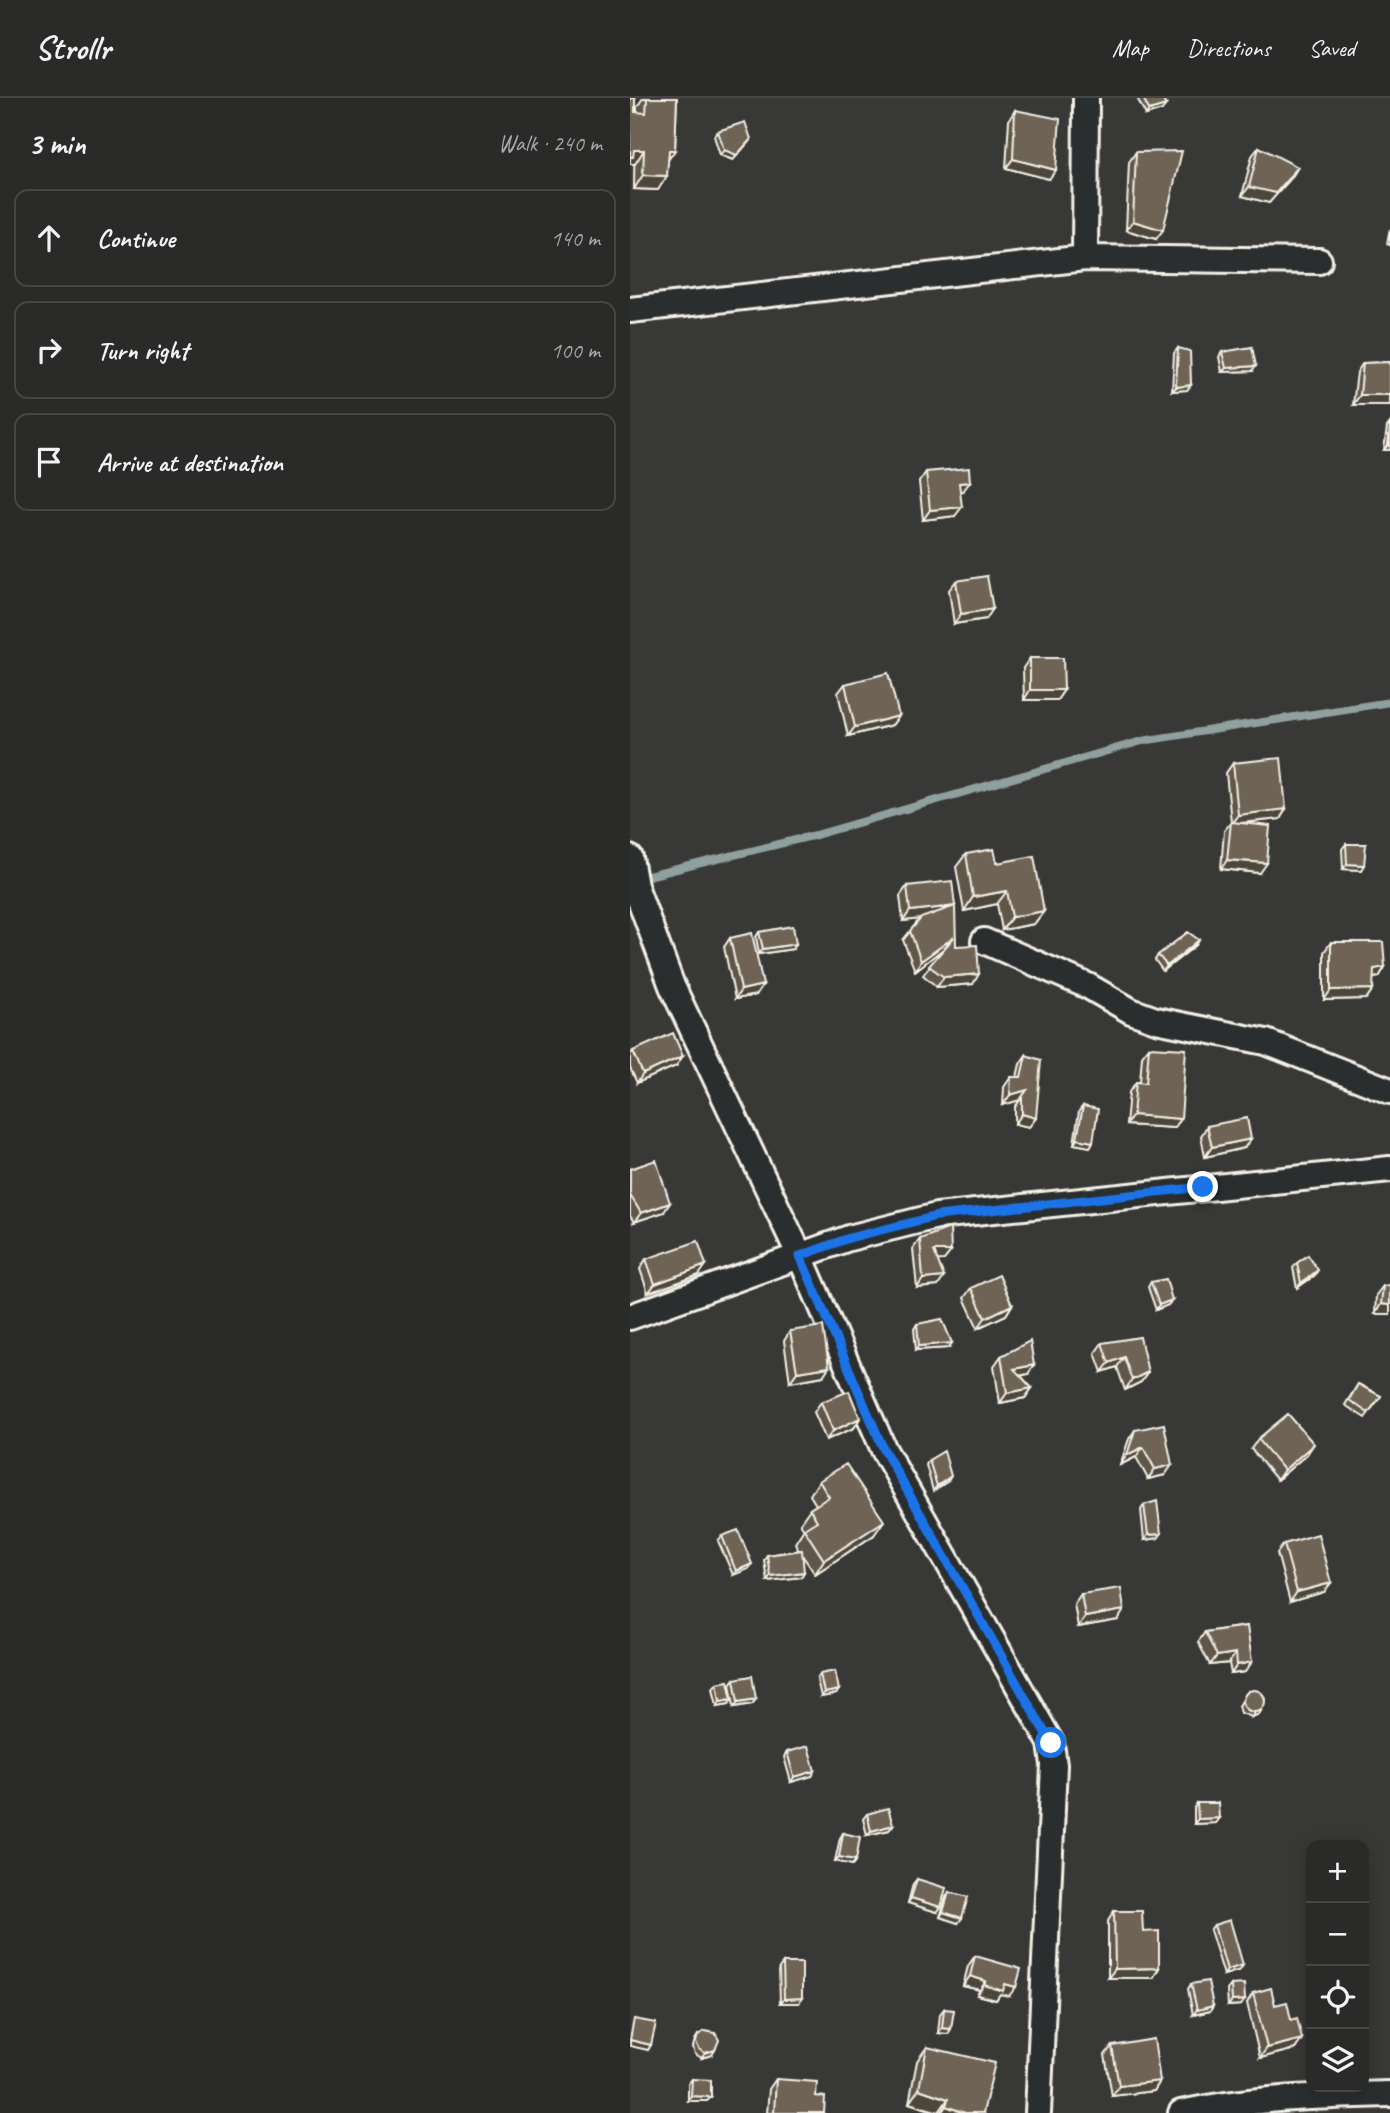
<!DOCTYPE html>
<html lang="en">
<head>
<meta charset="utf-8">
<style>
	body { margin:0; font-family:Caveat,sans-serif; background:#323230; color:#f1f3f6 }
	.controls { position:absolute; right:21px; bottom:21px; display:grid; overflow:hidden; border-radius:14px; box-shadow:0 4px 18px #0003 }
	.controls button { width:63px; height:63px; display:grid; place-items:center; padding:0; border:0; border-bottom:2px solid #464645; background:#2a2a28; color:#f1f3f6; font:35px sans-serif }
	.stop { position:absolute; width:21px; height:21px; margin:-16px; border:5px solid #1a73e8; border-radius:50%; background:#fff }
	.stop.end { background:#1a73e8; border-color:#fff; box-shadow:0 2px 7px #0008 }
	.list { margin:0; padding:0; list-style:none }
	h2 { display:flex; justify-content:space-between; align-items:center; height:91px; margin:0; padding:0 28px; font-size:30px }
	h2 small { font-size:23px; font-weight:400; color:#a5a7a8 }
	.list li { display:grid; grid-template-columns:46px 1fr auto; gap:21px; align-items:center; box-sizing:border-box; height:98px; margin:0 14px 14px; padding:0 14px; border:2px solid #464645; border-radius:14px }
	.list b { display:block; font-size:26px; white-space:nowrap }
	.list em { font-size:23px; font-style:normal; color:#a5a7a8 }
	.icon { flex:none; width:38px; height:38px; fill:none; stroke:currentColor; stroke-width:2; stroke-linecap:round; stroke-linejoin:round }
	.map { position:relative; flex:none; width:760px; height:2015px; overflow:hidden }
	header { display:flex; align-items:center; gap:42px; box-sizing:border-box; height:98px; padding:0 35px; background:#2a2a28; border-bottom:2px solid #464645 }
	header strong { font-size:33px }
	nav { display:flex; gap:38px; margin-inline-start:auto; font-size:24px }
	main { display:flex }
	aside { flex:1; background:#2a2a28 }
	.map>svg:first-child { display:block }
	.lines { fill:none; stroke-linecap:round; stroke-linejoin:round }
	.stream { stroke:#8fa09f; stroke-width:8 }
	.street-casing { stroke:#f4f1e8; stroke-width:30 }
	.street { stroke:#2a2d2e; stroke-width:24 }
	.wall { fill:#5f5648; stroke:#f4f1e8; stroke-width:2 }
	.shaded-wall { fill:#4d463b; stroke:#f4f1e8; stroke-width:2 }
	.building { fill:#6e6454; stroke:#f4f1e8; stroke-width:2 }
	.route { stroke:#1a73e8; stroke-width:9 }
</style>
</head>
<body>
<header>
<strong>Strollr</strong>
<nav><a>Map</a><a>Directions</a><a>Saved</a></nav>
</header>
<main>
<aside>
<h2>3 min<small>Walk · 240 m</small></h2>
<ul class="list">
<li><svg class="icon" aria-label="ahead" viewBox="0 0 24 24"><path d="M12 20V5M6 11l6-6 6 6"/></svg><div><b>Continue</b></div><em>140 m</em></li>
<li><svg class="icon" aria-label="right" viewBox="0 0 24 24"><path d="M7 20v-9h11M14 6l5 5-5 5"/></svg><div><b>Turn right</b></div><em>100 m</em></li>
<li><svg class="icon" aria-label="arrive" viewBox="0 0 24 24"><path d="M6 21V4h12l-3 4 3 4H6"/></svg><div><b>Arrive at destination</b></div></li>
</ul>
</aside>
<div class="map">
<svg width="760" height="2015" viewBox="0 0 760 2015">
	<rect width="100%" height="100%" fill="#383836"/>
	<filter id="ink" filterUnits="userSpaceOnUse"><feTurbulence type="fractalNoise" baseFrequency=".0143" numOctaves="2"/><feDisplacementMap in="SourceGraphic" scale="14" xChannelSelector="R" yChannelSelector="G"/><feConvolveMatrix kernelMatrix="1 2 1 2 8 2 1 2 1" color-interpolation-filters="sRGB"/></filter>
	<g filter="url(#ink)">
		<g class="lines">
			<path class="stream" d="M6 781 186 737 512 643 760 604"/>
			<g class="street-casing">
				<path id="street" d="M455 160 456 0
					M0 212 455 160 689 163
					M0 760 5 788 42 888 170 1158 254 1352 421 1645 424 1667 408 2015
					M354 843 458 888 501 913 526 922 636 944 760 993
					M0 1219 219 1140 307 1118 760 1071
					M551 2015C620 2000 690 1998 760 1996"/>
			</g>
			<use href="#street" class="street"/>
		</g>
		<path class="wall" d="M13 0H47L45 52 38 62 28 92 4 91 5 14H7V9Z
			M507 0H531L532 12 516 17Z
			M385 12 419 81 376 70 379 22Z
			M88 33 121 41 103 62 90 57 84 38Z
			M629 49 662 79 639 105 612 98 622 58Z
			M506 54 526 141 496 132 499 64Z
			M760 131V147L757 146Z
			M548 250 561 287 557 292 542 293 544 255Z
			M592 254 622 273 592 274 589 259Z
			M760 264V307H723L727 274 733 265Z
			M760 325V352H754L757 329Z
			M296 374 333 393 330 394 325 418 293 422 289 384Z
			M326 483 356 521 324 526 319 492Z
			M400 560 434 592 427 602H394L393 570Z
			M215 586 269 618 262 627 218 638 208 595Z
			M603 665 656 711 650 721 613 725 630 775 591 771 594 733 601 724 596 675Z
			M716 746 731 772 713 771 712 751Z
			M336 756 367 765 414 813 404 826 372 832 367 806 334 813 326 769Z
			M277 788 326 848 343 886 307 889 293 877 313 851 285 873 273 842 290 821 273 823 270 798Z
			M129 834 163 851 129 856 126 839Z
			M100 840 126 897 105 901 94 849Z
			M569 842 566 847 533 873 525 862 528 857Z
			M701 844 755 869 749 879 743 880V891L736 901 694 902V854Z
			M519 949 551 1021 544 1030 496 1027 499 994 506 984H510L512 958Z
			M3 953 46 968 7 985 0 970V957Z
			M396 957 406 1020 399 1029 385 1026V1009L390 1002 373 1007 374 989 381 979H387L390 966Z
			M453 1008 463 1044 460 1049 444 1046 449 1013Z
			M577 1028 614 1050 575 1059 571 1038Z
			M0 1071 34 1114 4 1124 0 1118Z
			M290 1141 321 1153 314 1162H308V1188L287 1190 283 1151Z
			M16 1161 69 1177 18 1195 10 1171Z
			M667 1165 685 1177 667 1190 663 1170Z
			M521 1184 542 1202 538 1207 526 1212 518 1189Z
			M753 1188 760 1216H745L746 1197Z
			M341 1190 382 1207 376 1217 348 1230 334 1200Z
			M287 1226 319 1250 286 1252 284 1231Z
			M160 1233 193 1278 160 1284 154 1243Z
			M472 1245 518 1274 511 1284 495 1292 487 1269 472 1274 465 1255Z
			M371 1258 398 1276 391 1278 402 1290 395 1300 370 1305 364 1268Z
			M728 1286 751 1298 735 1320 715 1307Z
			M191 1304 230 1320 224 1330 196 1342 184 1314Z
			M505 1332 535 1377 518 1381 506 1359 490 1367 499 1341Z
			M628 1341 677 1356 647 1382 621 1351Z
			M299 1362 318 1383 303 1393 296 1367Z
			M189 1383 244 1437 185 1476 172 1457 171 1479 137 1483 134 1462 137 1457 169 1452 165 1445 174 1431 170 1425 180 1411 186 1407 180 1397Z
			M514 1407 531 1436 528 1440 514 1442 511 1412Z
			M92 1438 118 1471 103 1477 88 1443Z
			M654 1446 694 1494 660 1504 647 1455Z
			M451 1496 488 1522 448 1529 444 1506Z
			M617 1528 615 1574 601 1576 599 1565 580 1567 568 1544 575 1534Z
			M190 1576 206 1596 191 1599 187 1581Z
			M104 1581 126 1601 122 1606 104 1609 100 1586Z
			M87 1585 99 1606 87 1608 83 1590Z
			M618 1593 632 1611 629 1616 622 1619 611 1615 609 1608Z
			M157 1654 182 1678 161 1684 154 1659Z
			M567 1705 585 1725 564 1726V1710Z
			M237 1716 263 1727 259 1732 237 1737 233 1721Z
			M213 1735 226 1762 222 1767 205 1763 210 1740Z
			M287 1781 307 1814 278 1805 283 1786Z
			M319 1794 328 1825 310 1819 316 1799Z
			M484 1813 513 1834 529 1870 523 1880H478V1823Z
			M584 1827 613 1867 610 1872 594 1877 580 1832Z
			M345 1858 379 1898 370 1896 366 1902 347 1897 350 1892 333 1888 338 1868Z
			M153 1865 169 1905H150L149 1870Z
			M561 1886 583 1908 580 1913 563 1917 558 1891Z
			M601 1887 611 1907 598 1908 597 1892Z
			M623 1895 645 1907 661 1922 672 1941 665 1951 630 1960 617 1905Z
			M314 1911 318 1936 308 1935 310 1916Z
			M68 1937 82 1957 72 1960 65 1956 63 1949 65 1942Z
			M482 1948 530 1983 524 1993 482 1998 475 1957Z
			M297 1949 353 2015H309L279 2005 287 1963Z
			M62 1981 81 1999 77 2003H58V1986Z
			M146 1981 186 1998 194 2015H137L139 1991Z"/>
		<path class="shaded-wall" d="M536 7 532 12 516 17 519 12Z
			M121 41 103 62 90 57 94 52Z
			M4 52H14L5 66H0V57Z
			M39 52H45L35 66Z
			M383 61 426 72 419 81 376 70Z
			M668 69 662 79 639 105 612 98 619 89Z
			M13 77 37 78 28 92 4 91Z
			M503 123 533 132 526 141 496 132Z
			M626 268 622 273 592 274 596 270Z
			M561 287 557 292 542 293 546 289Z
			M730 297H760V307H723Z
			M758 347H760V352H754Z
			M340 384 333 393 322 394 329 385Z
			M332 409 325 418 293 422 300 412Z
			M363 511 356 521 324 526 331 516Z
			M400 592H434L427 602H394Z
			M269 618 262 627 218 638 225 629Z
			M656 711 650 721 601 726 608 717Z
			M597 762 637 765 630 775 591 771Z
			M717 766 734 767 731 772 713 771Z
			M377 793 367 806 334 813 343 799Z
			M325 808 319 818 273 823 280 813Z
			M414 813 404 826 372 832 382 819Z
			M324 839 317 848 285 873 291 863Z
			M569 842 566 847 533 873 537 868Z
			M166 846 163 851 129 856 133 851Z
			M755 869 749 879 737 881 744 871Z
			M349 876 343 886 307 889 314 879Z
			M133 887 126 897 105 901 111 892Z
			M743 891 736 901 694 902 701 892Z
			M53 958 46 968 7 985 13 976Z
			M397 992 390 1002 373 1007 380 997Z
			M392 1016 406 1020 399 1029 385 1026Z
			M503 1017 551 1021 544 1030 496 1027Z
			M447 1041 463 1044 460 1049 444 1046Z
			M621 1041 614 1050 575 1059 582 1049Z
			M40 1105 34 1114 4 1124 11 1115Z
			M304 1153H321L314 1162 297 1163Z
			M76 1167 69 1177 18 1195 25 1186Z
			M688 1172 685 1177 667 1190 671 1185Z
			M314 1179 308 1188 287 1190 293 1181Z
			M542 1202 538 1207 526 1212 529 1207Z
			M751 1206 760 1207V1216H745Z
			M382 1207 376 1217 348 1230 355 1220Z
			M322 1245 319 1250 286 1252 289 1248Z
			M494 1259 487 1269 472 1274 479 1265Z
			M404 1267 398 1276 378 1280 384 1271Z
			M199 1269 193 1278 160 1284 167 1274Z
			M518 1274 511 1284 495 1292 502 1282Z
			M402 1290 395 1300 370 1305 377 1295Z
			M230 1320 224 1330 196 1342 203 1333Z
			M684 1346 677 1356 647 1382 654 1372Z
			M513 1349 506 1359 490 1367 497 1357Z
			M542 1367 535 1377 518 1381 525 1371Z
			M321 1378 318 1383 303 1393 307 1388Z
			M254 1423 244 1437 185 1476 194 1462Z
			M531 1436 528 1440 514 1442 518 1437Z
			M122 1466 118 1471 103 1477 106 1473Z
			M174 1474 171 1479 137 1483 140 1478Z
			M701 1485 694 1494 660 1504 667 1494Z
			M494 1512 488 1522 448 1529 455 1519Z
			M606 1555 599 1565 580 1567 587 1558Z
			M622 1564 615 1574 601 1576 607 1567Z
			M209 1592 206 1596 191 1599 194 1595Z
			M102 1601 99 1606 87 1608 90 1603Z
			M126 1601 122 1606 104 1609 108 1604Z
			M632 1611 629 1616 622 1619 625 1614Z
			M185 1673 182 1678 161 1684 164 1679Z
			M589 1720 585 1725 564 1726 568 1721Z
			M263 1727 259 1732 237 1737 241 1733Z
			M209 1759 226 1762 222 1767 205 1763Z
			M281 1800 311 1809 307 1814 278 1805Z
			M313 1814 332 1820 328 1825 310 1819Z
			M613 1867 610 1872 594 1877 597 1872Z
			M529 1870 523 1880H478L485 1871Z
			M340 1878 356 1883 350 1892 333 1888Z
			M375 1886 386 1889 379 1898 370 1896 366 1902 347 1897 354 1887Z
			M172 1900 169 1905H150L154 1901Z
			M615 1902 611 1907 598 1908 602 1903Z
			M583 1908 580 1913 563 1917 567 1912Z
			M312 1930 321 1931 318 1936 308 1935Z
			M672 1941 665 1951 630 1960 637 1950Z
			M0 1942 21 1947 18 1952 0 1948Z
			M85 1952 82 1957 72 1960 75 1955Z
			M530 1983 524 1993 482 1998 489 1988Z
			M289 1991 318 2001 309 2014 279 2005Z
			M61 1998 81 1999 77 2003H58Z
			M316 2008 335 2015H311Z"/>
		<path class="building" d="M0 0H5V14L16 15 17 0H47L45 52H39L37 78 13 77 14 52H4L3 59H0Z
			M513 0H531L536 7 519 12Z
			M385 12 430 21 426 72 383 61Z
			M115 24 121 41 107 57 94 52 88 33Z
			M629 49 668 69 646 95 619 89Z
			M552 53 533 132 503 123 506 54Z
			M622 249 626 268 596 270 592 254Z
			M548 250 560 253 561 287 546 289Z
			M760 264V297H730L733 265Z
			M760 328V347H758Z
			M339 370 340 384 329 385 332 409 300 412 296 374Z
			M357 478 363 511 331 516 326 483Z
			M400 560H433L434 592H400Z
			M258 575 269 618 225 629 215 586Z
			M651 660 656 711 608 717 603 665Z
			M601 724 640 728 637 765 597 762Z
			M716 746H736L734 767 717 766Z
			M364 751 367 765 404 758 414 813 382 819 377 793 343 799 336 756Z
			M322 783 325 808 280 813 277 788Z
			M325 808 326 848 347 847 349 876 314 879 299 868 324 839 291 863 280 833 291 820Z
			M163 828 166 846 133 851 129 834Z
			M558 834 569 842 537 868 528 857Z
			M122 835 133 887 111 892 100 840Z
			M701 844H753L755 869 744 871 743 891 701 892Z
			M43 935 53 958 13 976 3 953Z
			M519 949 556 951 551 1021 503 1017 506 984 516 985Z
			M396 957 411 962 406 1020 392 1016V999L397 992 380 997 381 979H391Z
			M453 1008 468 1011 463 1044 447 1041Z
			M617 1020 621 1041 582 1049 577 1028Z
			M26 1062 40 1105 11 1115 0 1097V1071Z
			M320 1130 321 1153H304L314 1179 293 1181 290 1141Z
			M68 1143 76 1167 25 1186 16 1161Z
			M678 1157 688 1172 671 1185 667 1165Z
			M369 1177 382 1207 355 1220 341 1190Z
			M536 1181 542 1202 529 1207 521 1184Z
			M760 1187V1207L751 1206 753 1188Z
			M312 1221 322 1245 289 1248 287 1226Z
			M193 1228 199 1269 167 1274 160 1233Z
			M510 1239 518 1274 502 1282 494 1259 479 1265 472 1245Z
			M400 1243 404 1267 384 1271 402 1290 377 1295 371 1258Z
			M728 1286 751 1298 738 1315 719 1302Z
			M219 1293 230 1320 203 1333 191 1304Z
			M658 1316 684 1346 654 1372 628 1341Z
			M534 1326 542 1367 525 1371 513 1349 497 1357 505 1332Z
			M314 1353 321 1378 307 1388 299 1362Z
			M216 1366 254 1423 194 1462 174 1431 187 1423 180 1411 199 1399 189 1383Z
			M527 1403 531 1436 518 1437 514 1407Z
			M108 1432 122 1466 106 1473 92 1438Z
			M688 1436 701 1485 667 1494 654 1446Z
			M172 1452 174 1474 140 1478 137 1457Z
			M491 1490 494 1512 455 1519 451 1496Z
			M617 1528 622 1564 607 1567 606 1555 587 1558 575 1534Z
			M205 1573 209 1592 194 1595 190 1576Z
			M122 1578 126 1601 108 1604 104 1581Z
			M98 1583 102 1601 90 1603 87 1585Z
			M613 1603a11 11 0 1 1 22 0a11 11 0 1 1-22 0Z
			M178 1648 185 1673 164 1679 157 1654Z
			M567 1705H588L589 1720 568 1721Z
			M258 1710 263 1727 241 1733 237 1716Z
			M213 1735 230 1739 226 1762 209 1759Z
			M287 1781 316 1790 311 1809 281 1800Z
			M319 1794 338 1799 332 1820 313 1814Z
			M484 1813H512L513 1834 529 1833V1870L485 1871Z
			M600 1822 613 1867 597 1872 584 1827Z
			M345 1858 391 1871 386 1889 375 1886 373 1893 354 1887 356 1883 340 1878Z
			M153 1865H172V1900L154 1901Z
			M578 1883 583 1908 567 1912 561 1886Z
			M614 1886 615 1902 602 1903 601 1887Z
			M641 1890 645 1907 657 1904 661 1922 667 1920 672 1941 637 1950 623 1895Z
			M314 1911 324 1912 321 1931 312 1930Z
			M4 1921 26 1925 21 1947 0 1942Z
			M75 1933 85 1935 89 1942 85 1952 75 1955 69 1951 66 1944 68 1937Z
			M524 1941 530 1983 489 1988 482 1948Z
			M297 1949 365 1965 353 2015H335L316 2008 318 2001 289 1991Z
			M62 1981 81 1982V1999L61 1998Z
			M146 1981 187 1984 186 1998 195 1999 194 2015H144Z"/>
	</g>
	<g class="lines" filter="url(#ink)">
		<path class="route" d="M421 1645 254 1352 170 1158 219 1140 307 1118 573 1089"/>
	</g>
</svg>
<div class="controls">
<button>+</button>
<button>−</button>
<button><svg class="icon" aria-label="locate" viewBox="0 0 24 24"><circle cx="12" cy="12" r="6"/><path d="M12 2v4M12 18v4M2 12h4M18 12h4"/></svg></button>
<button><svg class="icon" aria-label="layers" viewBox="0 0 24 24"><path d="M12 4l9 5-9 5-9-5zM3 14l9 5 9-5"/></svg></button>
</div>
<div class="stop" style="left:421px;top:1645px"></div>
<div class="stop end" style="left:573px;top:1089px"></div>
</div>
</main>
</body>
</html>
